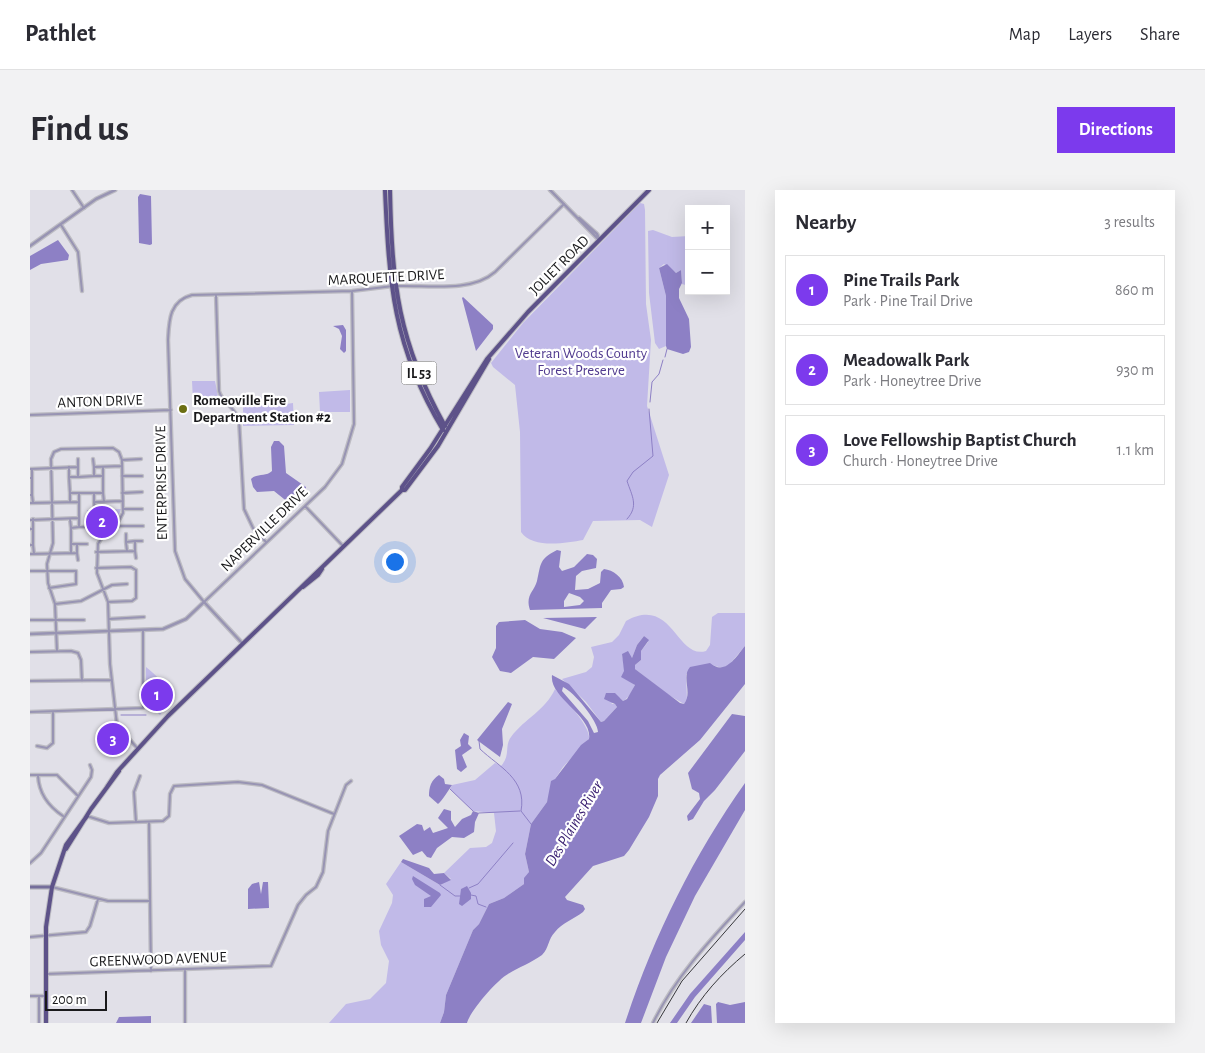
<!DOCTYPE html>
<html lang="en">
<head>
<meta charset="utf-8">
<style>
	body { margin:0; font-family:"Alegreya Sans",sans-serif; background:#f2f2f3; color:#2b2b33 }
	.controls { position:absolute; right:15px; top:15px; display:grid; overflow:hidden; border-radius:0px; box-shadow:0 5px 20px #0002 }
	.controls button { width:45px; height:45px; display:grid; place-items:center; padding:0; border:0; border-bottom:1px solid #e1e1e2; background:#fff; color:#2b2b33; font:25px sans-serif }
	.scale { position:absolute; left:15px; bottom:12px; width:62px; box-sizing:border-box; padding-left:5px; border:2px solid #19191b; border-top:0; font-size:14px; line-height:18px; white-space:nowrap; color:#19191b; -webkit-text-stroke:4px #fff; paint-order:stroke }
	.you { position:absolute; left:364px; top:371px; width:18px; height:18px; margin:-12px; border:4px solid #fff; border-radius:50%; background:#1a73e8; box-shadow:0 0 0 8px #1a73e833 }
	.badge { display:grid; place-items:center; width:32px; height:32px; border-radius:50%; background:#7c3aed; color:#fff; font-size:16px; font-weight:700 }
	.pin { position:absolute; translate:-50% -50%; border:2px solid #fff; box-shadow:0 1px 5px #0006 }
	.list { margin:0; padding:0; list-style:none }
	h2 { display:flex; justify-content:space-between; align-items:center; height:65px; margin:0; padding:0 20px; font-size:21px }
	h2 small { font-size:16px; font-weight:400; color:#7c7c81 }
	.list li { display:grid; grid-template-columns:32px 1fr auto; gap:15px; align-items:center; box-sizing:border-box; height:70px; margin:0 10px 10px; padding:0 10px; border:1px solid #e1e1e2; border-radius:0px }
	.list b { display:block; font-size:19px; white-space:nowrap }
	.list p { margin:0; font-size:16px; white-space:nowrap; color:#7c7c81 }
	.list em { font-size:16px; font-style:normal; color:#7c7c81 }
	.map { position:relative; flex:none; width:715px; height:833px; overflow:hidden; border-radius:0px }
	header { display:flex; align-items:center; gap:30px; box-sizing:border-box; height:70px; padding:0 25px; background:#fff; border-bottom:1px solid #e1e1e2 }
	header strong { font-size:24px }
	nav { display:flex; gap:28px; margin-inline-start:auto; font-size:18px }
	.intro { display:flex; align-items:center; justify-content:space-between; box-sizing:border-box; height:120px; padding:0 30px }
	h1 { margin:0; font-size:35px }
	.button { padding:12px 22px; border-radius:0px; background:#7c3aed; color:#fff; font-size:18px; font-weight:700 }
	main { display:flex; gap:30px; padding:0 30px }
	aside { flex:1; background:#fff; border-radius:0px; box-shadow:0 5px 20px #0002 }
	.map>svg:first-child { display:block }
	.green { fill:#c1bae8 }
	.water { fill:#8d80c5; fill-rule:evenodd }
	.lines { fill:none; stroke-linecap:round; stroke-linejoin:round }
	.stream { stroke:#8d80c5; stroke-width:1 }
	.minor-casing { stroke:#bdbcc3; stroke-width:4.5 }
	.tertiary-casing { stroke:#bdbcc3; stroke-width:5 }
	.secondary-casing { stroke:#bdbcc3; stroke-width:5.5 }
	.primary-casing { stroke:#bdbcc3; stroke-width:6 }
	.minor { stroke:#9894b3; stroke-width:2 }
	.tertiary { stroke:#9894b3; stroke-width:2.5 }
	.secondary { stroke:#756e9b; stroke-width:3 }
	.primary { stroke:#5d5289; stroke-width:4 }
	.rail { stroke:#37373a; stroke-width:1 }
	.poi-dot { fill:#6b6e12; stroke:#fff; stroke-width:2 }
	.labels { text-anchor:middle; stroke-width:4.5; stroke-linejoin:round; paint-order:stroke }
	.shield { fill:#fff; stroke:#5e5e5f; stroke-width:1 }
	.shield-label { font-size:14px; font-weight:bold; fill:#19191b }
	.street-label { font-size:15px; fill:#19191b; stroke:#fff }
	.park-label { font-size:15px; fill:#513b8f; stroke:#fff }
	.poi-label { font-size:15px; font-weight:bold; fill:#19191b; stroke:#fff; text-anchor:start }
	.water-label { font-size:16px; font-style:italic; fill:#381e70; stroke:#fff }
</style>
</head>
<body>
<header>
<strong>Pathlet</strong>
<nav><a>Map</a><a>Layers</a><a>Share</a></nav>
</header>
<div class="intro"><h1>Find us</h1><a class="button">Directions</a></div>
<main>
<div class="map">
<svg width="715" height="833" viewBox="0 0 715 833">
	<rect width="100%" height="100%" fill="#e1e0e8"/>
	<path class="green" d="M610 13 614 14 615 20 616 114 621 150 617 216 639 285 622 337 610 330 563 331 553 350C536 353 502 359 491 342L490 242 485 195 463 177 461 173 493 133Z
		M623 40 642 47 659 46V96L652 94 651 80 646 83 634 74 629 78 636 106V156L629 159 625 153 619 103 618 41Z
		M162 191H185L189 211H163Z
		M320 200V222H290L289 202Z
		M252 207 255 209 256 214 263 213 264 235 213 236V208Z
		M91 319 87 331 70 345 58 340 57 320Z
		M688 423H715V456L699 475 692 478 682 475 656 484 657 510 654 514 637 504 605 479V475L611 470V461L618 452 614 446 607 455 602 468 592 464 596 488 605 495C602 501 599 508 593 511L590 508 581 514H585L587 517 574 531 571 532 556 512 532 489 556 482 562 477 564 467 561 457 582 452 589 445 596 431C643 405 646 470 676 461L680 455 682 427Z
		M116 477C133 490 146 506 130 525L123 518 116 517Z
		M525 499C534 509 561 536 559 549L533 577 525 589 517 612 501 634 495 664 499 682 494 694 474 708 459 714 449 734 443 740 416 805 414 822 410 833H299L316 814 340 809 356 793 359 771 351 755 349 741 362 713 363 705 356 694 371 672 410 695 421 689 414 683 440 658 456 657 462 653 466 641 464 623 443 621 420 599 422 595 445 590 465 573 471 576C481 565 474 556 481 547 495 528 515 521 525 499Z"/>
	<path class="water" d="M110 4 121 6 122 54 120 55 109 53 108 7Z
		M28 50 39 65 38 70 11 74 0 80V66Z
		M637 74 646 83 651 80 652 93 649 99V108L659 129 661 157 659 162 653 164 637 159 636 156V106L629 78Z
		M433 107 463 135V139L446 161 432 108Z
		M313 135 316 140V161L314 163 310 159 312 146 309 139 303 136Z
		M244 251H249L254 256 256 283 276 297V302L270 304 262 312 259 313 244 301 227 302 223 297 221 289C227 283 236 287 242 281L241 257Z
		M527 360 531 361 529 377 532 381 544 377 557 364 563 365 567 369 566 378 552 381 546 386 545 400 558 399 570 393 571 382 574 379C583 380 593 387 594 397L591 399 581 400 572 413V418L500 420C495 405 504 402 507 391 511 374 509 369 527 360ZM539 403 550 407 554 411 550 415 534 417V411Z
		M567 427 555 439 513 428Z
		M495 430 510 439 532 442 546 448 524 469 503 467 481 483 470 481 462 467 466 458V436L469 432Z
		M614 446 619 450 611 461V470L605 475V479L650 513 654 514C663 503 651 487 660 477L680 473C695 486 706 467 715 456V494L670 550 630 585 628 589V606L619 627 599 660 594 666 563 676 535 707 537 710 553 715 555 719 553 722C544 729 532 733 525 742 518 749 519 758 512 765 501 773 489 777 478 784 467 790 440 821 437 833H410L414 822 416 805 443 740 449 734 459 714 474 708 494 694V688L499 682 495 664 501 634 517 612 521 591 525 589 551 555 559 549C563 526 519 508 522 485L539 494 571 532 574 531 587 517 585 514 574 509 576 503H585L593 511 597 509 605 495 591 487 594 481 592 464 598 461 602 468 607 455ZM533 497C544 502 568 531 568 542L564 543 558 531 532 501Z
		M478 512 482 514 472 539 473 555 470 567 447 550Z
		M702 524 715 526V561L685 600 674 611 663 629 658 631 657 626 670 609 669 603 662 599 658 583Z
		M434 543 439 546 438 554 442 558 432 565 437 577 431 582 427 579 425 560 431 556 430 550Z
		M409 585 414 589 415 594 422 595C420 598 412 611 408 614L399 606C399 597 401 590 409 585Z
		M715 593V620L665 706 636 767 611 833H595C623 748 663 666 715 593Z
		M414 619 421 621V630L425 637 432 629 441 625 443 621 449 623 445 632 444 642 434 648 422 647 407 658 401 668 397 667 392 661 383 665 369 646 387 634 392 635 394 641 400 637 403 643 418 638 408 628Z
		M373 669 399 678 404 684 414 683 421 690 410 695 371 672Z
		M383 686 410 703 411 705 401 717H394V709L401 706 385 695 382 689Z
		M229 692 231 704 233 692H238L239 718 218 719V699L222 694Z
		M437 696 441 703V709L432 716 429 714 431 699Z
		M715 742V750L665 807 647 833H640L660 804Z
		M688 812 700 815 715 812V833H687L686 814Z
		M674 814 681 816 682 833H661Z
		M121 826V833H86L89 827Z"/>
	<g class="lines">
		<path class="stream" d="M635 167 637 159
			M620 212 622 192 629 184 633 170
			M597 329C609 316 602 306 597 291L603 282 623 266 619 219
			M91 525H116
			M449 551 450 559C469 577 497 589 491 621L501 634
			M420 599 443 621
			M449 623 490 621
			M410 695 425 706H431
			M439 698 448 694 483 653
			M441 705 446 706 448 714 456 717"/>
		<g class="minor-casing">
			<path id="minor" d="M42 0 54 18
				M31 35 48 62 52 101
				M367 96C397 95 441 103 465 82L534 14
				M322 101 324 234 312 274 295 297 174 412 155 389 145 361 138 150C139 131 139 111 162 105L322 101 363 96
				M186 105 189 201C192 213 206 218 209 230L214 319 223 338 236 352
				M0 225 141 220
				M48 269V277
				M63 269 64 277
				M92 270 111 269
				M73 277V286H64V277L92 276
				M0 279 48 277V287H39V277
				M73 286V303
				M92 286H112
				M39 287 40 303
				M49 287 64 286
				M0 288H2V279
				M2 288V305
				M49 303H64
				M92 303 112 302
				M0 305H2L3 313
				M49 312V328
				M64 312 65 319
				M74 312 73 303H64V312L93 311
				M0 313 49 312V303H40V312
				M275 316 313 356
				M93 319H112
				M0 330 49 328V337L41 338 40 329
				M85 336H113
				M49 337H57
				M41 338V354
				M0 339H3V329
				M3 339V355
				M96 344V352
				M105 351H112
				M47 354H57
				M0 355H3L4 364
				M105 361 106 368
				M66 362 105 361V351L96 352 97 361
				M47 363 48 370
				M0 364 47 363V354H41V363
				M66 378 101 377 106 380V408L102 411 78 412
				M0 381H46V394L19 398
				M25 414 51 411 82 395 97 394
				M79 429 114 427
				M0 430H54
				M27 461 25 414 18 393 17 374 23 353 21 269 24 262 31 259 83 258 89 262 92 270 93 323 87 334 74 344 68 354 67 383 78 412 80 474 87 535 108 559
				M0 462 41 461 48 463 51 470 52 491
				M0 491 82 490
				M0 522 113 518V440
				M7 556 17 558 23 553V523
				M0 585H27L47 605
				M8 586C9 604 18 616 33 626
				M57 626 79 633 133 631 139 626 140 604 144 596 208 592 232 595 304 624
				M106 632 104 602 110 586
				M119 632 121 781
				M0 673 11 663 61 587 62 580 60 575
				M22 697 78 711H120
				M0 747 56 742 60 736 68 709
				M16 784 241 776 268 715 276 705 286 697 293 682 298 641 316 595 321 591
				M0 806H15
				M9 806V833
				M155 833V780
				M623 833C645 787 681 749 715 712"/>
		</g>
		<g class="tertiary-casing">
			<path id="tertiary" d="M520 0 569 50
				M549 28 567 44 569 49
				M0 56 66 9 85 0
				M0 444 133 439 156 429 174 412 212 453"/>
		</g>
		<g class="secondary-casing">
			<path id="secondary" d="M0 697H22"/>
		</g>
		<g class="primary-casing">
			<path id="primary" d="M355 0C359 94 363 157 413 240
				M360 0C362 94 368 152 415 236
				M372 300V297L400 259 457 169 498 122 619 0
				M273 397 288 385 292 379
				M77 597 87 582 138 526 372 300H375L408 256 459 169
				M36 659 61 619 89 581
				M16 833V737L22 697 36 655 57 626"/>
		</g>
		<use href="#minor" class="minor"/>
		<use href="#tertiary" class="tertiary"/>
		<use href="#secondary" class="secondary"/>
		<use href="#primary" class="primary"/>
		<path class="rail" d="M627 833 652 791 715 719
			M656 833C671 806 691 784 715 764"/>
	</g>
	<circle class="poi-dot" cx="153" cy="219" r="5"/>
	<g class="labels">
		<rect class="shield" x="371.5" y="171.5" width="35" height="23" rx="4"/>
		<g class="shield-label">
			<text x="389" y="188">IL 53</text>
		</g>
		<g class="street-label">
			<text transform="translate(529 75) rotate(-45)" y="5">JOLIET ROAD</text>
			<text transform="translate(356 87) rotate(-3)" y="5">MARQUETTE DRIVE</text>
			<text transform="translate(70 211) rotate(-2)" y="5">ANTON DRIVE</text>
			<text transform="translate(131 293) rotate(-91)" y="5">ENTERPRISE DRIVE</text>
			<text transform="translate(234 339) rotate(-44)" y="5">NAPERVILLE DRIVE</text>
			<text transform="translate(128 769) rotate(-2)" y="5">GREENWOOD AVENUE</text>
		</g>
		<g class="park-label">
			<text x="551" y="168">Veteran Woods County<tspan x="551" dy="17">Forest Preserve</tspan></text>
		</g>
		<g class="poi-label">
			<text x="163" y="215">Romeoville Fire<tspan x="163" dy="17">Department Station #2</tspan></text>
		</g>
		<g class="water-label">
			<text transform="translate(543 633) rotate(-59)" y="6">Des Plaines River</text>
		</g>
	</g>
</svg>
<div class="controls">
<button>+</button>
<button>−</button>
</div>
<div class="scale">200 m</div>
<div class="you"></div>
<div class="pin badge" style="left:127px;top:505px">1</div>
<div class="pin badge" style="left:72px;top:332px">2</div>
<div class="pin badge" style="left:83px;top:549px">3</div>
</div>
<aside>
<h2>Nearby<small>3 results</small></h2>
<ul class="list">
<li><span class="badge">1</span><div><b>Pine Trails Park</b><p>Park · Pine Trail Drive</p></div><em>860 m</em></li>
<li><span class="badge">2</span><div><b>Meadowalk Park</b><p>Park · Honeytree Drive</p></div><em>930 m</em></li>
<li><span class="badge">3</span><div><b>Love Fellowship Baptist Church</b><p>Church · Honeytree Drive</p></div><em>1.1 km</em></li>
</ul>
</aside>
</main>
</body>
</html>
